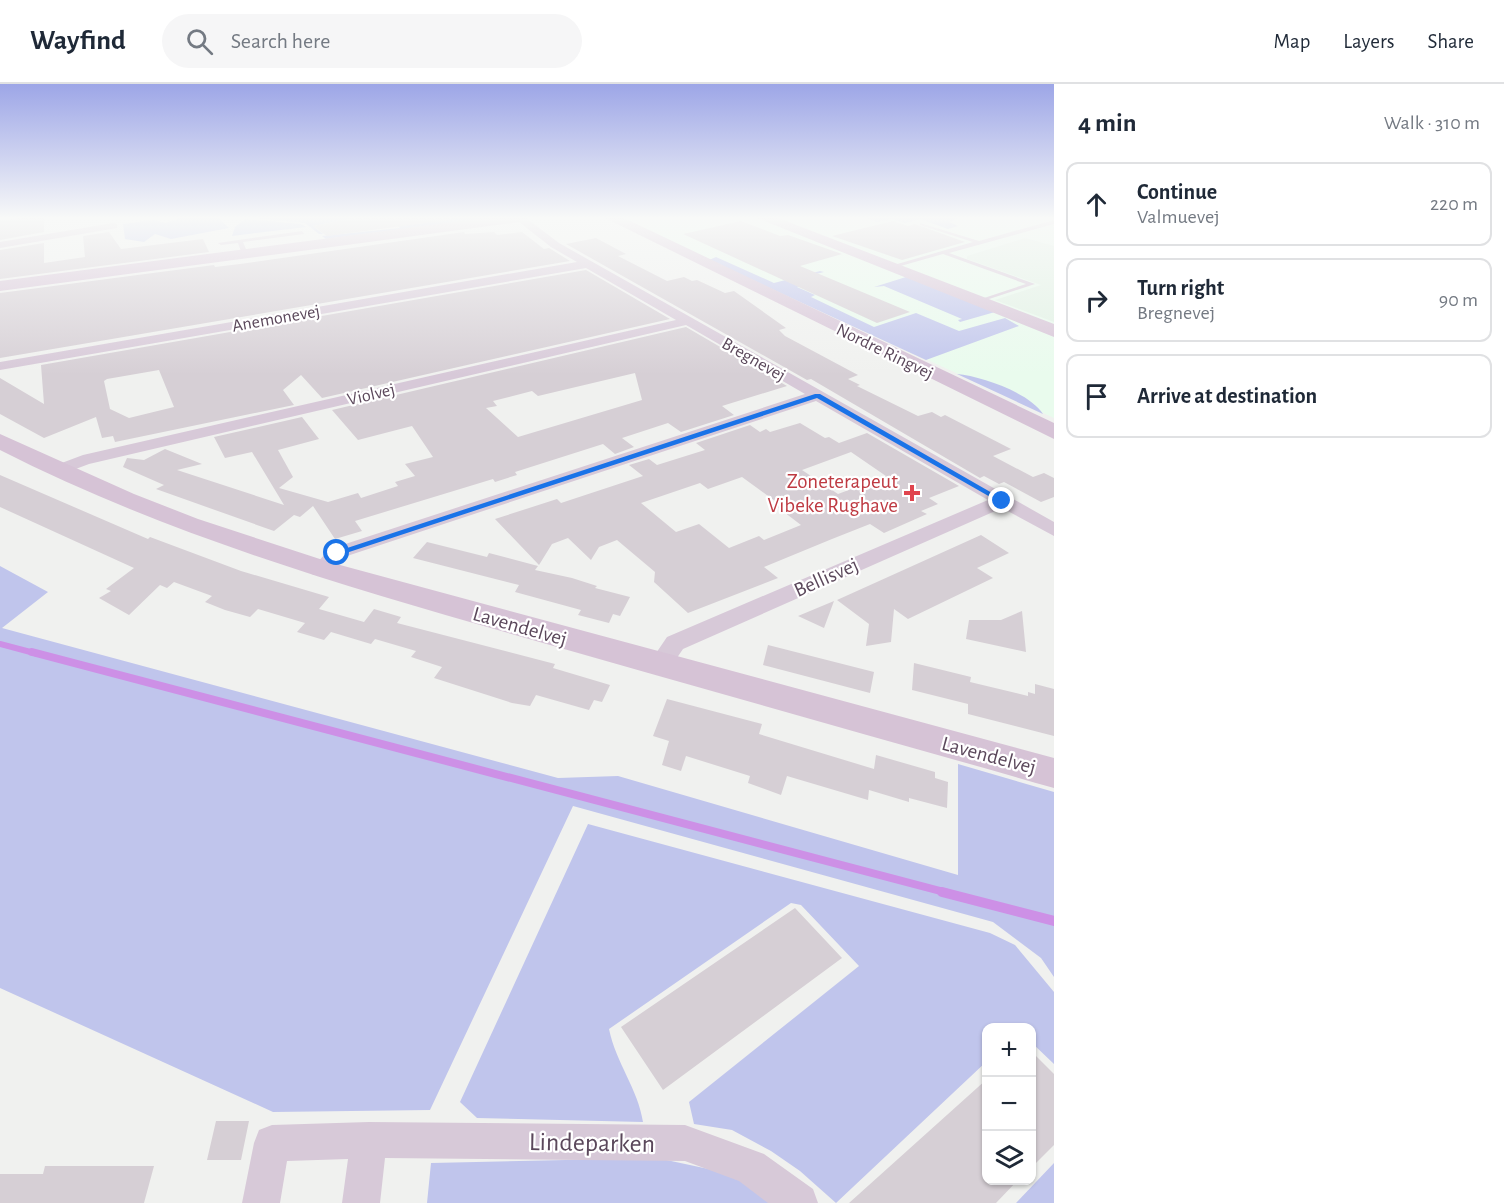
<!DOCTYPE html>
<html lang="en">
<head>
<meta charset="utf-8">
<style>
	body { margin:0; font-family:"Alegreya Sans",sans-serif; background:#f6f6f7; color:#1f2937 }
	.controls { position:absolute; right:18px; bottom:18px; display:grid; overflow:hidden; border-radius:12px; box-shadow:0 2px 4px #0004 }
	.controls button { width:54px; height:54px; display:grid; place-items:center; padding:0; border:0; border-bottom:2px solid #e0e1e3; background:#fff; color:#1f2937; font:30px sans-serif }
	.stop { position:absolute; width:18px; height:18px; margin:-14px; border:4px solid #1a73e8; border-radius:50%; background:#fff }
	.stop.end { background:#1a73e8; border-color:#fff; box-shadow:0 2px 6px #0008 }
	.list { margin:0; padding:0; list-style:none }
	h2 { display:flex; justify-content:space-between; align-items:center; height:78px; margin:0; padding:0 24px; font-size:26px }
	h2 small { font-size:20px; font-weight:400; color:#747a83 }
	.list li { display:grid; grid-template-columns:39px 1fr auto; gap:18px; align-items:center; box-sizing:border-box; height:84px; margin:0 12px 12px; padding:0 12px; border:2px solid #e0e1e3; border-radius:12px }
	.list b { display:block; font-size:22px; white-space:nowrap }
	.list p { margin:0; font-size:20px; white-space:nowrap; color:#747a83 }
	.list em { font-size:20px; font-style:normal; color:#747a83 }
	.icon { flex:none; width:33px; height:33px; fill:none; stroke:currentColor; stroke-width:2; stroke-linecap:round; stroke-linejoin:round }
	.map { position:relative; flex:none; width:1054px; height:1119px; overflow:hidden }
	header { display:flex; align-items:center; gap:36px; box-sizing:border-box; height:84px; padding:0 30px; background:#fff; border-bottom:2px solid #e0e1e3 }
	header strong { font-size:28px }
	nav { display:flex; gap:33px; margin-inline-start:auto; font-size:21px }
	.search { width:420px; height:54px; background:#f6f6f7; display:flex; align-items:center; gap:15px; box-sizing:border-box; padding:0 21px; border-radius:33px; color:#747a83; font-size:22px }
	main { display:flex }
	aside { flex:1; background:#fff }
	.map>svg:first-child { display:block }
	.commercial { fill:#e9fbed }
	.green { fill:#c0c5ec }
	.sand { fill:#e1f2e4 }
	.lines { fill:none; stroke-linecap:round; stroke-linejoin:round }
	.stream-far2 { stroke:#cd90e6; stroke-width:6 }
	.stream-far1 { stroke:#cd90e6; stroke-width:8 }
	.stream { stroke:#cd90e6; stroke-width:10 }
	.building { fill:#d6cfd5; fill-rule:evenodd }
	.lane { fill:#d7c9d8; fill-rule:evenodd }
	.street { fill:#d7c9d8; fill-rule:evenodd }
	.secondary { fill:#d6c3d6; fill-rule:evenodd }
	.route { fill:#1a73e8 }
	.health-dot { fill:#e0444e; stroke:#fff; stroke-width:2 }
	.labels { text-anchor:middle; stroke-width:4.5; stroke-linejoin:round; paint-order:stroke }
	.far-street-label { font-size:18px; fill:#5b485b; stroke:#fff }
	.health-label { font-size:21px; fill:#be3a42; stroke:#fff; text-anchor:end }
	.street-label { font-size:21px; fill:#5b485b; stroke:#fff }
	.near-street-label { font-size:26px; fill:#5b485b; stroke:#fff }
</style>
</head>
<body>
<header>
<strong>Wayfind</strong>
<div class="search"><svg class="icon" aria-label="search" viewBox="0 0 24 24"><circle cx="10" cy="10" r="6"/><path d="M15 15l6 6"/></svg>Search here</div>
<nav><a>Map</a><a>Layers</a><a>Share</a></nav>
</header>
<main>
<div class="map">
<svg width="1054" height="1119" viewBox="0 0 1054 1119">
	<rect width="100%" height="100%" fill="#f0f1ef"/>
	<path class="commercial" d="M621 134 1054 136V334L743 191Z"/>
	<path class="green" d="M180 134H218L229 144 171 155 155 150 144 158 125 155 123 140 153 136 166 139Z
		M255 134H354L313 142 323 150H319L305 139Z
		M439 134H488L326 155 322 152 400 144 398 141 412 137 418 140 440 136Z
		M866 134H959L949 138 958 142 948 145 920 135 905 139 892 135 877 138Z
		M245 135 301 140 306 143 232 152 235 143Z
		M716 173 774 199 820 187 824 188 804 193 815 198 797 203 815 211 811 213 874 243 916 229 959 247 1005 234 1019 242 926 276 709 176Z
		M906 193 995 228 960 238 958 236 962 235 884 202 874 203Z
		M957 290C981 292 1030 309 1043 330Z
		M0 482 48 508 2 544 558 694 618 692 958 791V680L1054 708V893L1041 874 993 838 573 722 430 1026 273 1028 0 904Z
		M588 740 990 849 1015 861 1054 908V980L1032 959V944H986V978L836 1119 800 1087 771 1067 732 1046 694 1040 689 1018 859 882 801 821 791 819 609 945C616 979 638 1005 643 1038L477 1034 460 1018Z
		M657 1074 732 1090 776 1119H427L431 1079Z
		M1054 1079V1119H1016Z"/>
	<path class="sand" d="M1025 154 1054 162V238L995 216 1041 201 967 175V172Z"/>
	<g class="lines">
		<path class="stream-far2" d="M0 560 38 570"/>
		<path class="stream-far1" d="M32 568 948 809"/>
		<path class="stream" d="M942 808 1054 837"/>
	</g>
	<path class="building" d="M18 134H44V148L0 156V137Z
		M356 134H463L327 152 313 142Z
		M741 137 780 152 788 151 842 170 800 182 910 228 877 239 683 150Z
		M893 137 908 142 915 140 965 158 902 176 832 152Z
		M109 148 121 165 203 155 209 168 0 195V166L44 159V179L85 173 83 152Z
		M464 148 465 150 494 148 497 151 522 148 544 165 549 164 570 177 0 274V209L214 181 215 183 240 180Z
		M596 154 626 170 618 172 667 197 684 193 692 197 697 196 725 209 734 207 786 244 779 246 785 252 858 291 848 295 860 301 857 302 918 332 932 328 941 333 945 331 1011 365 993 372 1033 393 1044 389 1054 394V413L1041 418 1004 398 999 400 984 392 980 394 811 295 807 296 566 160Z
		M586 186 670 235 322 314 301 291 283 306 294 321 115 358 113 352 102 354 96 333 44 354 0 330V294L44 320 41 281ZM159 286 174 323 129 334 110 325 104 297 107 295Z
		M686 243 787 302 722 322 734 331 681 348 668 339 622 354 634 363 615 370 603 360 515 388 517 391 495 398 493 395 355 437 362 447 335 455 313 422 300 433 294 431 274 447 156 405 164 401 123 383 127 374 144 376 165 365 202 380 177 386 284 421 252 368 225 374 214 353 302 333 319 355 278 366 293 393 279 404 328 418 358 409 361 414 398 402 395 398 415 392 405 380 433 373 412 342 358 356 332 326ZM635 289 642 316 518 353 486 324 497 322 493 317 532 307 538 312Z
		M800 339 825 354 829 353 839 359 867 349 959 402 929 414 938 420 921 427 927 430 884 449 870 440 832 455 764 483 778 494 688 529 654 498 655 488 617 456 599 463 591 476 568 454 552 460 539 481 495 435 557 415 561 419 643 392 629 381 649 375 657 381 705 366 696 359 750 341 760 348 766 345 770 348ZM851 368 886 392 838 410 802 386ZM742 393 779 420 776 422 801 441 764 456 759 452 729 464 699 440 676 448 641 419 700 399 708 405Z
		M0 391 148 455 150 453 241 487 329 513 319 525 364 538 374 525 401 533 397 539 555 580 553 584 610 601 602 618 594 616 589 626 536 611 530 622 512 619 434 594 442 583 411 573 416 567 375 555 371 560 331 548 324 556 297 548 305 539 258 525 250 533 225 526 205 518 212 512 174 498 167 504 160 501 129 531 99 514 111 507 106 505 134 484 0 423Z
		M981 451 1009 469 977 484 993 494 908 535 894 525 891 558 866 562 869 540 837 516Z
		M427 458 487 473 489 469 538 482 535 486 572 494 597 502 595 504 630 513 620 532 613 530 609 539 578 531 581 526 515 508 519 501 413 474Z
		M834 517 824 544 798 532Z
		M1022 527 1026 568 966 555 969 536H1001Z
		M768 561 874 588 870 609 763 581Z
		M914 579 971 593 970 598 1028 612V608L1035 610V600L1054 605V652L968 630V620L912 606Z
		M667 615 762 640 759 650 874 685 876 671 935 688V694L948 698 947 724 909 714V718L869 706 868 716 787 692 781 711 748 699 750 692 686 672 681 687 662 681 669 657 653 652Z
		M795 824 842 874 663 1006 621 943Z
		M1032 968 1054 990V1061L1032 1083Z
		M987 995V1096H1018L996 1119H849Z
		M216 1037H249L241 1076H207Z
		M45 1082H154L144 1119H0V1090H43Z"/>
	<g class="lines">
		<path class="lane" d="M1054 136V140L949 169 1035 200 980 218 975 217 1026 200 943 170 890 185 887 183 973 158 920 141V139L979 157Z
			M302 147 304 150 243 158 248 170 245 172 242 170 238 159 221 161 218 159Z"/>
		<path class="street" d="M514 134H526L559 159 1054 438V452L1002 424 683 565 668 587 660 589 652 587 648 581 667 553 988 416 816 317 344 473 327 491H313L310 486 330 465 805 310 686 241 89 380 57 392 48 387 51 383 83 371 676 236 586 184 0 286V278L577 178 551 163Z
			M113 139 117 140V144L0 164V158Z
			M369 1038 685 1041 764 1070 813 1105 818 1119H768L739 1097 685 1077 385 1074 380 1119H342L348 1075 287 1077 280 1119H242L254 1059 259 1046 272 1041Z"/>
		<path class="secondary" d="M484 134H527L520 138 0 207V197Z
			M605 134H624L1054 339V355Z
			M757 134H778L1054 240V253Z
			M0 350 134 410 198 435 329 478 1054 674V704C879 654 704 605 529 555 348 503 169 452 0 366Z"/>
	</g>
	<linearGradient id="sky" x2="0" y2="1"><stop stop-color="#9da6e7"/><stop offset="0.46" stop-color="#f8f9f8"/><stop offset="1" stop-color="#f8f9f8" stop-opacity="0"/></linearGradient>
	<rect width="1054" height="291" fill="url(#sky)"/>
	<path class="route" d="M815 310H820L1006 417 999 418 817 314 340 471 332 469Z"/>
	<path class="health-dot" d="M909 400h6v6h6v6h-6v6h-6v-6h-6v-6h6z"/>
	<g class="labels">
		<g class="far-street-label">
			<text transform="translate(276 234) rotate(-10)" y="6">Anemonevej</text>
			<text transform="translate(885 267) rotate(26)" y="6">Nordre Ringvej</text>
			<text transform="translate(754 275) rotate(30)" y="6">Bregnevej</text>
			<text transform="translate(371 310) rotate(-13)" y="6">Violvej</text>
		</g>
		<g class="health-label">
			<text x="898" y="404">Zoneterapeut<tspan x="898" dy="24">Vibeke Rughave</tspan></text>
		</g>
		<g class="street-label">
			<text transform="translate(826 493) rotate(-24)" y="7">Bellisvej</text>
			<text transform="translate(520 542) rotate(16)" y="7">Lavendelvej</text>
			<text transform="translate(989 671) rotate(15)" y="7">Lavendelvej</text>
		</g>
		<g class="near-street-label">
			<text transform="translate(592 1058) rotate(1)" y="9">Lindeparken</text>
		</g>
	</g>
</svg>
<div class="controls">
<button>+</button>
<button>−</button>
<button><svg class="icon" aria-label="layers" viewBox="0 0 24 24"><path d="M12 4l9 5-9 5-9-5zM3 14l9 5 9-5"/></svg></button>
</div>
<div class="stop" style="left:337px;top:469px"></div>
<div class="stop end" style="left:1002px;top:417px"></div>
</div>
<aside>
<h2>4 min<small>Walk · 310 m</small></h2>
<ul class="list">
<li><svg class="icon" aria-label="ahead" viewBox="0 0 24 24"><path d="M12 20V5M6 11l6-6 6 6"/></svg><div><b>Continue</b><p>Valmuevej</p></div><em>220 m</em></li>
<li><svg class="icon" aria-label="right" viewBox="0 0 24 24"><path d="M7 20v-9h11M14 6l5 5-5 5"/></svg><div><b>Turn right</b><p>Bregnevej</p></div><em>90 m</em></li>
<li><svg class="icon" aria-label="arrive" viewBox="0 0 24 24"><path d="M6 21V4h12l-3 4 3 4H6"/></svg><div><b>Arrive at destination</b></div></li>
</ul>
</aside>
</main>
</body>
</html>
